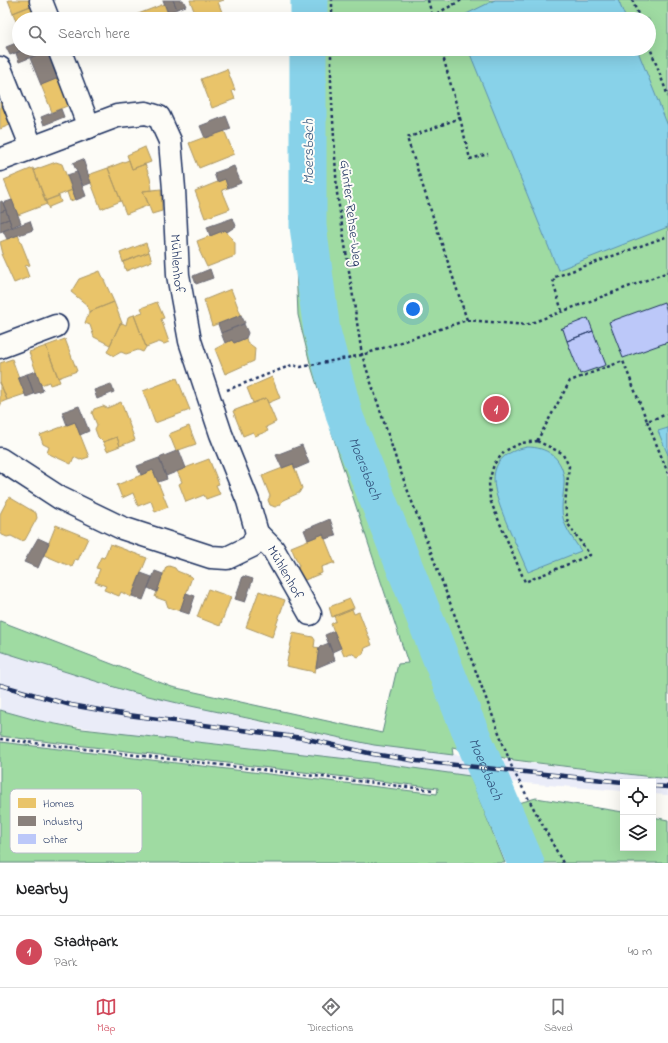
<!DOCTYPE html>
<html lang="en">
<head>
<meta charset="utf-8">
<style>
	body { margin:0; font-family:"Indie Flower",sans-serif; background:#f6f6f6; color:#202124 }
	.controls { position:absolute; right:12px; bottom:12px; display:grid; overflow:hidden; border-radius:0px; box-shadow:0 4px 16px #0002 }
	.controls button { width:36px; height:36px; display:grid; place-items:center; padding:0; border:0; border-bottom:1px solid #e0e0e0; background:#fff; color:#202124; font:20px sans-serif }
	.you { position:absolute; left:413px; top:309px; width:14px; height:14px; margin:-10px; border:3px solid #fff; border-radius:50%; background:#1a73e8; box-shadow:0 0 0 6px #1a73e833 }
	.badge { display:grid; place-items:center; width:26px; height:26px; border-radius:50%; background:#d1495b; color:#fff; font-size:13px; font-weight:700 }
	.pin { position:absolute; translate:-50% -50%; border:2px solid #fff; box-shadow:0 1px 4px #0006 }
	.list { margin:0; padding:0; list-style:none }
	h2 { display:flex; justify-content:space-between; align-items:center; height:52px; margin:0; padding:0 16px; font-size:17px }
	h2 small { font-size:13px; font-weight:400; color:#757577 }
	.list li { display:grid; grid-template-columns:26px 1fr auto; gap:12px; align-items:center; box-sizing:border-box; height:72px; padding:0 16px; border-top:1px solid #e0e0e0 }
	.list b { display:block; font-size:15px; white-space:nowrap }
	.list p { margin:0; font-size:13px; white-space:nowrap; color:#757577 }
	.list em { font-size:13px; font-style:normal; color:#757577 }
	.icon { flex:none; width:22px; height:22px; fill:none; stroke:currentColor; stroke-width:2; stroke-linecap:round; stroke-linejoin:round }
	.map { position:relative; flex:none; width:668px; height:863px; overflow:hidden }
	.search { position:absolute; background:#fff; box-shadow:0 4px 16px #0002; left:12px; right:12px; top:12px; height:44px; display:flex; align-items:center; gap:10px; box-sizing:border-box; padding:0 14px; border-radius:22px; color:#757577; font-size:15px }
	.sheet { height:124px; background:#fff }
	nav { display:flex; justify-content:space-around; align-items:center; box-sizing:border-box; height:56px; border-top:1px solid #e0e0e0; background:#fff; font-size:11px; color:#757577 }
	nav a { display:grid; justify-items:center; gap:2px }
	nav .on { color:#d1495b }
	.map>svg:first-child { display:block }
	.built { fill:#eaecf8 }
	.green { fill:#9fdba2; stroke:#5d8580 }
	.water { fill:#88d2e9; stroke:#5c91b1 }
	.homes { fill:#e9c46a; stroke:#ab9766 }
	.industry { fill:#8a817c; stroke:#696873 }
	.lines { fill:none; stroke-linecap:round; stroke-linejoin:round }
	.river { stroke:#88d2e9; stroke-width:37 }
	.building { fill:#bcc8f9; stroke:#1b2f5e }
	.minor-casing { stroke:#1b2f5e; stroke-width:25 }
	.path { stroke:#1b2f5e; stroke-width:2.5; stroke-dasharray:3 3; stroke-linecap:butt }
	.minor { stroke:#fdfcf7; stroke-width:22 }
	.rail-casing { stroke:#1b2f5e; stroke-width:4.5 }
	.rail { stroke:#fdfcf7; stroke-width:3; stroke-dasharray:9; stroke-linecap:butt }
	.labels { text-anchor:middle; stroke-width:4; stroke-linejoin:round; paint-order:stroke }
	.street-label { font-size:14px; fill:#1b2f5e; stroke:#fdfcf7 }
	.water-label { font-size:15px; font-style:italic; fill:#365881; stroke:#fdfcf7 }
	.key { fill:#fdfcf7; stroke:#b9bec9; stroke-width:1 }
	.key-label { font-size:11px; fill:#1b2f5e }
</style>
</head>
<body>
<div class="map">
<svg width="668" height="863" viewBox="0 0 668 863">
	<rect width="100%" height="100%" fill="#fdfcf7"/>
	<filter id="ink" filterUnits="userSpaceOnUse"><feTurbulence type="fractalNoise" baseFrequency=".025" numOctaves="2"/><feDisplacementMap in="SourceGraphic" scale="8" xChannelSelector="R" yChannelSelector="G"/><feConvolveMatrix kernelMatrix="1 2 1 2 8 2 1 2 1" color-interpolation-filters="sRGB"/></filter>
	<g filter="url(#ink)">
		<path class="built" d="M0 651 127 691 287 728 374 745 668 779V795L653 794V782H623V791L511 782 348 759 138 736 40 721 0 710Z"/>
		<path class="green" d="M293 0H668V779L514 760 452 747 453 755 374 745 186 705 127 691 0 651V621L172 687 382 733 398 664 408 663 339 455 310 363 298 315 291 144 292 49H649V19H292Z
			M0 710 40 721 82 729 348 759 470 776 505 863H0V742L437 794 438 788 0 736Z
			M536 798 623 812V848H653V817L668 820V863H542L512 805Z"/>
		<path class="water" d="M495 0H618L626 19H456Z
			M468 49H637L668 126V227L558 270Z
			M668 428V455L658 431Z
			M527 447C547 447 561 457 564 477 565 491 560 504 563 518 566 530 574 540 581 551L528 572C521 556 514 540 507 524 493 490 480 457 527 447Z"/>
		<path class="homes" d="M8 0H32L33 5 13 13Z
			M190 0H224L218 2 224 17 222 15 213 19H191L189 14 194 11Z
			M164 4 170 19H134L133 16Z
			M33 5 39 19H19V29L13 13Z
			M227 69 235 90 232 91 235 99 212 108 201 79Z
			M61 77 72 104 52 112 41 85Z
			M6 100 15 123 0 129V102Z
			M224 130 234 154 199 168 189 143Z
			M145 147 151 162 132 169 127 155Z
			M129 160 132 169 145 164 150 178 152 190 143 191 149 205 126 214 108 168Z
			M56 162 62 164 72 190 45 201 34 170Z
			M33 168 47 204 18 215 4 180Z
			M108 168 121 201 101 209 88 175Z
			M225 179 228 188 222 190 230 209 205 218 195 191Z
			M161 189 162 211 152 214 143 191Z
			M72 190 76 199 70 201 67 192Z
			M59 196 61 202 49 207V209L45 201Z
			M225 230 235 243V256L207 267 199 250H200L197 241Z
			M18 235 30 265 25 266 29 277 14 283 1 254H3L0 242Z
			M146 243 149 252 123 262 120 253Z
			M149 252 152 261 126 271 123 262Z
			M100 271 114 302 89 312 87 305 71 292 79 279Z
			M231 289 241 315 212 326 204 300Z
			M114 302 122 323 120 324 110 345 94 337 90 325 85 323 89 312Z
			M157 302 164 318 161 319 169 342 164 344 159 342 146 347 134 315 143 312 141 308Z
			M134 315 146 347 143 352 138 350 126 354 121 352 114 356 107 352 120 324 122 323 126 325 128 317Z
			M246 338 247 342 255 348 254 361 225 374 215 349 232 340 234 343Z
			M65 339 77 371 58 378 46 346Z
			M46 346 60 382 50 385 49 382 41 385 29 352Z
			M12 359 25 394 7 400 0 382V363Z
			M272 377 280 398 268 403 266 398 253 403 247 388Z
			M177 378 190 410 155 423 143 391Z
			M0 382 7 400 2 402 0 406Z
			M266 398 276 422 266 427 268 431 255 436 253 432 243 436 233 411Z
			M121 402 135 440 120 446 117 437 103 442 98 437 95 429 97 425 92 413 94 409 103 406 107 408Z
			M75 422 89 457 80 460 74 457 71 464 47 453 49 447 43 444 40 435Z
			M189 426 196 444 176 451 169 434Z
			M117 437 120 446 107 451 103 442Z
			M209 459 219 484 216 485 220 494 206 499 204 495 186 502 179 484 182 482 177 471Z
			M293 464 302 488 299 493 283 500 280 505 275 507 270 505 268 500 270 496 262 476Z
			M153 470 168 507 155 512 151 501 138 506 133 493 122 498 117 485Z
			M9 497 36 513 37 518 25 540 21 541 11 536 7 537 0 534V514Z
			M56 525 88 538 78 560 75 559 72 567 44 555Z
			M323 534 335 564 333 563 321 567 322 573 305 580 299 577 297 571 299 566 291 547Z
			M110 544 147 558 131 597 121 592 119 596 104 590 106 586 95 582 100 569 96 568 101 557 104 558Z
			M169 566 175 568 177 571 192 577 180 611 168 607 166 601 155 597 166 567Z
			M208 589 231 597 220 626 197 617Z
			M259 591 285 600 272 637 246 627Z
			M350 599 354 608 332 617 329 607Z
			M352 609 354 614 359 612 372 645 365 648 363 654 358 657 351 653 344 656 331 624 336 621 334 616Z
			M293 633 313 637 315 640 314 647 320 648 315 672 286 666Z"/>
		<path class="industry" d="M163 0H173L177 9 168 13Z
			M173 0H183L186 6 177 9Z
			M19 42V49H26L10 55 6 47Z
			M26 49H37L39 54 19 62 16 53Z
			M51 49 61 77 41 85 30 58Z
			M61 109 64 117 44 125 41 117Z
			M226 116 231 129 205 138 200 126Z
			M83 159 91 183 83 186 73 163Z
			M234 166 241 183 228 188 225 179 217 182 214 173Z
			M77 172 86 196 76 200 67 175Z
			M12 200 21 223 12 227 3 203Z
			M2 201 6 210 0 212V202Z
			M6 210 9 219 0 222V212Z
			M233 218 236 226 227 232 225 230 210 236 207 227Z
			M9 219 12 227 0 232V222Z
			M30 221 33 230 7 239 3 231Z
			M210 269 213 278 196 284 193 276Z
			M241 315 245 323 221 333 218 324Z
			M244 324 248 333 246 338 234 343 232 340 225 343 221 333Z
			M36 371 43 391 34 394 27 374Z
			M27 374 34 394 26 397 18 377Z
			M111 384 114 392 97 399 94 390Z
			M79 406 89 431 80 435 75 422 67 425 62 412Z
			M302 445 309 463 295 469 293 464 282 468 276 455Z
			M179 450 186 468 166 476 159 458Z
			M159 458 167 479 158 482 153 470 141 475 137 466Z
			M330 519 336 536 325 539 323 534 308 540 304 530Z
			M38 538 49 543 38 568 24 562Z
			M155 571 163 574 157 592 148 588Z
			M141 573 152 577 143 600 132 596Z
			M243 576 253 579 245 602 235 599Z
			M186 593 195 596 189 614 180 611Z
			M334 631 341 648 332 652 325 635Z
			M329 643 335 660 316 668 319 647Z"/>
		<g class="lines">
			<g class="river">
				<path d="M309 19V0"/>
				<path id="s1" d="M308 49V226L322 331 345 417 465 719 526 863"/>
			</g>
		</g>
		<path class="building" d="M664 302 668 315V342L623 358 609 322Z
			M588 318 593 331 567 341 563 329H560Z
			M593 331 606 365 580 374 567 341Z"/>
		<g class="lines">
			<g class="minor-casing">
				<g id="minor">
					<path d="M41 1 48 19"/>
					<path d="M59 49 89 127"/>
					<path d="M0 68 32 148"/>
					<path id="s2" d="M0 160 117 116 146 113 159 117 170 141 174 189 178 275 190 341 221 434 248 501 257 533 252 546 227 558 211 557 122 528 60 498 0 459"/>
					<path d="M0 347 56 326"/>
					<path id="s3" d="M257 533 273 549 310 614"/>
				</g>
			</g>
			<path class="path" d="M428 0 433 19
				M632 0 640 19
				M432 16 462 0
				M332 19V0
				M649 45 668 96
				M331 49V83L337 193 362 355 397 462 513 770 563 863
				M460 118 470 159 488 154
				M562 311 553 283 555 277 668 236
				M467 320 526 325 668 272
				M227 390 292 365 301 367 362 355 467 320 407 138 460 118 441 49
				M647 421 668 473
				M537 441 562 453 569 466 565 504 568 524 590 555 525 582 490 500 489 482 494 464 505 451 521 443Z
				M537 441 570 381 623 361 647 421 668 414
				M0 739 433 790"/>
			<use href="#minor" class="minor"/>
			<g class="rail-casing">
				<path id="rail" d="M0 685 71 705 128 715 303 738 373 754 417 761 623 782
					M653 786 668 787"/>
			</g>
			<use href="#rail" class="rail"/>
		</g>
	</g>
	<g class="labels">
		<g class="street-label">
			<text transform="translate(352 213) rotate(83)" y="5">Günter-Rehse-Weg</text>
			<text dy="5" stroke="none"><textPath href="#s2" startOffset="317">Mühlenhof</textPath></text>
			<text dy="5" stroke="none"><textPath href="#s3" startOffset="49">Mühlenhof</textPath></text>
		</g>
		<g class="water-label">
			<text transform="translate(308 152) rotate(-90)" y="5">Moersbach</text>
			<text dy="5" stroke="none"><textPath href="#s1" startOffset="427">Moersbach</textPath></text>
			<text dy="5" stroke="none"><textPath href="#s1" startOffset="751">Moersbach</textPath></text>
		</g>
	</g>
	<rect x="10" y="789" width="132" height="64" rx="6" class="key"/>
	<rect x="18" y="798" width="18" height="10" fill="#e9c46a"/>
	<rect x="18" y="816" width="18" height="10" fill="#8a817c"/>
	<rect x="18" y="834" width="18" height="10" fill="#bcc8f9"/>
	<g class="key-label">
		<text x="43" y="807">Homes</text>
		<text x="43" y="825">Industry</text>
		<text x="43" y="843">Other</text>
	</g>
</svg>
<div class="controls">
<button><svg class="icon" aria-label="locate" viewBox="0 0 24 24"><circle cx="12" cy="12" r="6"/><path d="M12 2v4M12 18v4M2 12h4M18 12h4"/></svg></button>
<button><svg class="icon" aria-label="layers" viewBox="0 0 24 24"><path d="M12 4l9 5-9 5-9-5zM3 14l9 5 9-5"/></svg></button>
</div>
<div class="you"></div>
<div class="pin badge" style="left:496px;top:409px">1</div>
<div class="search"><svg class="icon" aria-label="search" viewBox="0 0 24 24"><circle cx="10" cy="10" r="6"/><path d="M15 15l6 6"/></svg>Search here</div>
</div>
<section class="sheet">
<h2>Nearby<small></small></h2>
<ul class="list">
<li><span class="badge">1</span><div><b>Stadtpark</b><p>Park</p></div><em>40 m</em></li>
</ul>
</section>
<nav>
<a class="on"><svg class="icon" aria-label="map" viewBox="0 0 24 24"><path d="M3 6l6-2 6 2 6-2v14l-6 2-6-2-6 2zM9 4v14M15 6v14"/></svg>Map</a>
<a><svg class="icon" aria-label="directions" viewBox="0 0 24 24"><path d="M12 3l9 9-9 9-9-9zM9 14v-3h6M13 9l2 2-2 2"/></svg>Directions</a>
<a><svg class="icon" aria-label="saved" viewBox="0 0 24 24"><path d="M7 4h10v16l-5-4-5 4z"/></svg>Saved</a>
</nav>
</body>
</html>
